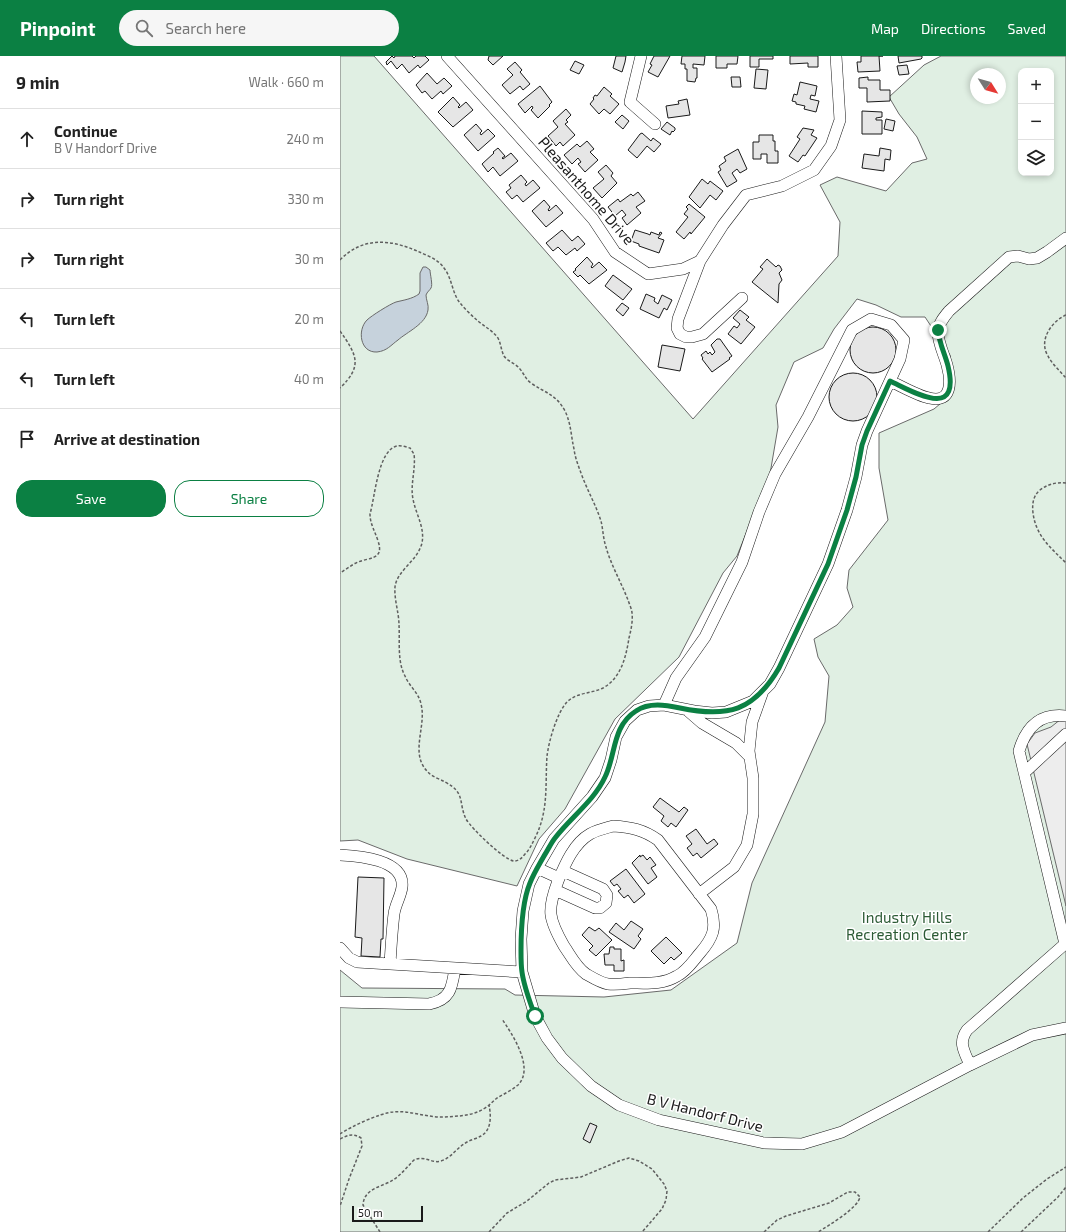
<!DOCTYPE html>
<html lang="en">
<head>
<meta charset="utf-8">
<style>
	body { margin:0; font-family:"Exo 2",sans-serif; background:#f6f6f6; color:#222 }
	.controls { position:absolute; right:12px; top:12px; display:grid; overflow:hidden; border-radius:8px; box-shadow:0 2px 6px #0003 }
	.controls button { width:36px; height:36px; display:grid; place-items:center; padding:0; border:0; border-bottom:1px solid #e0e0e0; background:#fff; color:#222; font:20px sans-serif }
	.compass { position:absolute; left:630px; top:12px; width:36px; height:36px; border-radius:50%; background:#fff; box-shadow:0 2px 6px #0003; rotate:127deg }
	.scale { position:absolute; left:12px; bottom:10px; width:71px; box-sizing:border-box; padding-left:4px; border:2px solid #1a1a1a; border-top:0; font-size:11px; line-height:14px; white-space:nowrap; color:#1a1a1a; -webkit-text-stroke:3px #fff; paint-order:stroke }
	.stop { position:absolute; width:12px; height:12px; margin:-9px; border:3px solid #0b8043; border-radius:50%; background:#fff }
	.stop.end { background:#0b8043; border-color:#fff; box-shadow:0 1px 4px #0008 }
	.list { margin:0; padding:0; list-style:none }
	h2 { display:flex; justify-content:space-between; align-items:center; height:52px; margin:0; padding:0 16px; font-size:17px }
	h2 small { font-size:13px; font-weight:400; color:#767676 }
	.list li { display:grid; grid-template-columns:26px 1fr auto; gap:12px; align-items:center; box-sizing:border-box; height:60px; padding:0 16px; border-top:1px solid #e0e0e0 }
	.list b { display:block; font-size:15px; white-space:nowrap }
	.list p { margin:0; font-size:13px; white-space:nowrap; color:#767676 }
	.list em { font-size:13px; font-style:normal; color:#767676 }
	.actions { display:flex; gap:8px; padding:12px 16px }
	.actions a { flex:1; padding:9px 0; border:1px solid #0b8043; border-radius:16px; text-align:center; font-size:14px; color:#0b8043 }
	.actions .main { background:#0b8043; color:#fff }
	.icon { flex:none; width:22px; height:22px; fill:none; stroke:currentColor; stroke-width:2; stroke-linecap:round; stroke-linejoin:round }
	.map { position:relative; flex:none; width:726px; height:1176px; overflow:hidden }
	header { display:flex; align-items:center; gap:24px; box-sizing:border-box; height:56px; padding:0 20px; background:#0b8043; color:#fff }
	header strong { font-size:19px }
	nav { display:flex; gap:22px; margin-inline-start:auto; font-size:14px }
	.search { width:280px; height:36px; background:#f6f6f6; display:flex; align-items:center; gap:10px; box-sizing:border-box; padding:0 14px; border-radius:22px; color:#767676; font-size:15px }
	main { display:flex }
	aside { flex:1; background:#fff }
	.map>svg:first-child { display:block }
	.green { fill:#e0efe3; stroke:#6a6a6a; fill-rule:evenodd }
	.parking { fill:#ededed; stroke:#6a6a6a }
	.water { fill:#c6d2dc; stroke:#6a6a6a }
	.building { fill:#e6e6e6; stroke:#1a1a1a }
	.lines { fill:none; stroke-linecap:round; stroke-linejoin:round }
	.minor-casing { stroke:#1a1a1a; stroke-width:12 }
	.path { stroke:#5f5f5f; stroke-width:1.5; stroke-dasharray:3 2; stroke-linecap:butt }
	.minor { stroke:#fff; stroke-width:11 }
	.route { stroke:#0b8043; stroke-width:5 }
	.labels { text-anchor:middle; stroke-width:3; stroke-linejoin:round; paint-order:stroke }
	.street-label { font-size:15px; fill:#1a1a1a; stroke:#fff }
	.park-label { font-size:15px; fill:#2b5a34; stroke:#fff }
</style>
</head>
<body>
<header>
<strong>Pinpoint</strong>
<div class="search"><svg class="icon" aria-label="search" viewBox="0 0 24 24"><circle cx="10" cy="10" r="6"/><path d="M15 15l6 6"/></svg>Search here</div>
<nav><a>Map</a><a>Directions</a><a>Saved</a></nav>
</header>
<main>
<aside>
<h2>9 min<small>Walk · 660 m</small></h2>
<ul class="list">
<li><svg class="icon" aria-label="ahead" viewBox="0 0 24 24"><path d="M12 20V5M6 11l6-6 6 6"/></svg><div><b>Continue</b><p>B V Handorf Drive</p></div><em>240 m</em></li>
<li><svg class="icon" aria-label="right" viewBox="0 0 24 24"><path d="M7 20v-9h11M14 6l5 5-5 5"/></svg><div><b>Turn right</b></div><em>330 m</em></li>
<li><svg class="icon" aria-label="right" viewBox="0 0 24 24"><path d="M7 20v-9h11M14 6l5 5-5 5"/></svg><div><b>Turn right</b></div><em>30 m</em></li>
<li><svg class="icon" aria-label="left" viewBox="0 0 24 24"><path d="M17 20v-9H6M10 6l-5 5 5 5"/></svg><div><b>Turn left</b></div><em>20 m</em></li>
<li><svg class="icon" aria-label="left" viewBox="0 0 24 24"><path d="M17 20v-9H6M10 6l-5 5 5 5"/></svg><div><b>Turn left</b></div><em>40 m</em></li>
<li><svg class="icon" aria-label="arrive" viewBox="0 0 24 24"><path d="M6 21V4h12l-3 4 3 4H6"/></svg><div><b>Arrive at destination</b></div></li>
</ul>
<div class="actions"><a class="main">Save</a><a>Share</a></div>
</aside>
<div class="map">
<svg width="726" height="1176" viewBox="0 0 726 1176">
	<rect width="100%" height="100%" fill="#fff"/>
	<path class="green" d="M0 0H34L353 363 498 200 500 166 480 129 497 121 546 135 572 107 587 103 577 81 559 58 549 41 584 9 601 0H726V1176H0V914L22 932 165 933 175 939 264 941 331 934 397 887 412 827 485 666 489 620 478 601 474 583 497 569 513 551 507 532 509 514 548 464 539 412V377L594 353 607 342 614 328 610 299 585 261H561L536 249 517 243 494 273 483 292 454 306 436 349 438 371 430 418 397 500 383 517 339 601 275 663 225 753 199 783 177 830 67 803 18 784 0 785ZM681 15H711V117H681ZM636 18H660V42H636Z"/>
	<path class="parking" d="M726 659V850L687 688 695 677 711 671Z"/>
	<path class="water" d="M83 211H86L90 214C90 218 93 229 91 232 90 234 87 236 86 239 86 244 89 249 88 254 86 268 67 276 58 284 51 289 47 295 37 296 20 297 17 274 27 264 31 260 50 248 56 246 64 244 72 243 79 238L80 235V217Z"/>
	<path class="building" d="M52 0 54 2 55 0H72L74 2 76 0H85L89 4 80 12 78 9 69 17 62 8 57 13 51 5 47 9 46 6Z
		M149 0H163L153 9 148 4Z
		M276 0H286L285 6 282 16 273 12Z
		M314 0H330L318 21 308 16 312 9 310 8Z
		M342 0H365L364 9 353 8V12H357V22H356L355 26 347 25V13H345V8H341Z
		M376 0H398L397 8H387V12H376Z
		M410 0H433V3H419V11H410Z
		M450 0H478V11H468V7L450 8Z
		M521 0H543H539L540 15 518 16 517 6H521Z
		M558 0H582V2L581 3 559 7Z
		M235 5 244 9 239 18 230 14Z
		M175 6 182 14 180 16 190 28 183 34 180 30 170 38 162 29 173 19 167 13Z
		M567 9 569 18 559 19 557 10Z
		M416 13 428 14 426 33 414 32Z
		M87 17 97 28 104 22 112 30 103 38 101 35 92 43 85 35 82 37 76 29Z
		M391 21H400L401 31H392Z
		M528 21V24H540V34H550V45L527 46V32H519V22Z
		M460 26 477 30 475 40 471 39 470 43 479 45 476 56 464 53 465 50 456 48V46L452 45 454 38 457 39Z
		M200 30 212 46 209 49 210 50 198 62 191 54 193 52 192 50 185 57 178 48Z
		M264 31 272 38 270 40 279 48 270 58 264 53 259 58 250 48 254 43 253 42 255 39 257 40Z
		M113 41 120 49 118 51 119 52 126 46 133 54 113 71 98 56Z
		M347 43 350 59 328 62 326 50 339 48 338 45Z
		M226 53 231 59 226 64 228 66 225 68 235 79 223 90 220 86 216 90 208 80 218 71 213 65Z
		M522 55 542 56V61L536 62V64H542V78H522Z
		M282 59 289 65 283 73 275 66Z
		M546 63 555 65 553 75 544 73Z
		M327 66 335 72V74L333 76 332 75 330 79 321 73Z
		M136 68 142 75 140 77 141 79 148 73 155 80 138 95 124 79Z
		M463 72 474 74 471 79 477 82 465 100 463 99 458 106 449 100 460 83 457 81Z
		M302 77 311 85 313 82 321 88 314 96 307 90 297 102 288 94 300 78Z
		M419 79H433V85H435V95H438V107H427V98H421V103H413V86H419Z
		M247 85 254 93 250 96 258 104 245 116 238 108 241 106 238 102 232 108 224 99 237 88 240 91Z
		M158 92 165 100 162 102 163 103 171 97 178 105 160 120 153 111 148 116 142 108 154 97 153 96Z
		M540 92 551 94 550 104 545 103 544 115 522 112 524 98 539 100Z
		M398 93 407 113 400 117 397 113 392 117 397 125 387 131 378 116 381 114 379 110 386 105 384 101Z
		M266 109 273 117 271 120 277 127 262 142 253 132 264 123 258 116Z
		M181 119 187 126 185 128 186 130 193 124 200 132 183 146 177 139 172 143 166 136 171 132 169 129Z
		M362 123 368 128 370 125 383 135 376 144 370 139 360 152 349 141Z
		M298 136 305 145 296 151 301 157 287 169 282 162 286 159 282 154 275 160 268 151 278 143 280 146 291 138 293 140Z
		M204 144 210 151 208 154 209 155 216 149 223 157 206 171 192 155Z
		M349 148 365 161 351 178 350 176 344 183 336 176 348 161 344 158 348 153 346 151Z
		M222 174 232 185 238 180 245 188 237 195 235 192 226 199 218 191 213 195 206 187Z
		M295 174 308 178 310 179 311 176 319 179 320 176 322 177 318 182 324 184 319 197 299 190V188L291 185Z
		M247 201 253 208 251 211 252 212 259 206 267 214 249 228 240 219 238 221 233 216 236 214 235 213Z
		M427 203 436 211 438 209 440 210 442 214 439 217 442 224 439 228 438 247 412 226 423 213 420 211Z
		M273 219 292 233 283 244 265 230Z
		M306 238 315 242 314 245 318 248 322 239 332 244 327 254 324 252 319 262 300 253Z
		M282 247 289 252 283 260 276 254Z
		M400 254 409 261 406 264 415 271 401 288 388 278 394 270 397 272 400 268 393 262Z
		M510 294a23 23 0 1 1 46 0a23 23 0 1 1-46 0Z
		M377 283H380L392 300 389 302 390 303 372 316 362 303 363 302 361 299 366 295 368 298 370 296 372 299 375 296 371 289Z
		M322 289 345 293 340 315 318 311Z
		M489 341a24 24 0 1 1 48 0a24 24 0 1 1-48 0Z
		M320 742 339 756 344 751 348 754 336 771 331 767 328 771 321 765 324 760 313 751Z
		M356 773 367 788 374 783 378 788 361 802 357 797 353 800 347 792 352 788 346 780Z
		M300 799V801L303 799 307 804 310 801 316 809 311 812 317 821 308 828 292 807Z
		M286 813 305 838 294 847 288 839 284 842 278 835 281 833 277 828 274 830 270 825Z
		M18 821 44 822 43 883H41L40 901 21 900 22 882 15 881Z
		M291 865 303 873 298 880 301 883 294 893 269 876 276 867 284 874Z
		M249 871 255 875 259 872 272 884 256 900 249 894 253 890 242 879Z
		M326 881 342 897 334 904 331 901 324 908 311 895Z
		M270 891H274V893H281V905L284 904V915H274V909H265L264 898H269Z
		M250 1067 257 1070 250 1087 243 1083Z"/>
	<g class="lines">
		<g class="minor-casing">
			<path id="minor" d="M107 0 253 163 275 196 308 218 343 213 360 205 383 169 406 139 442 130 474 114 491 90 500 64 496 0
				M301 0 290 46 315 68
				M360 205 338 263 337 272 340 278 346 281H352L363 278 402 242
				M550 325C561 330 578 340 589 342 613 348 611 324 607 309 604 298 598 287 598 276 598 268 604 261 609 255L669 201 678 200 689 203 697 202 707 196 726 182
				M324 649 336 622 365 581 402 506 419 456 435 418 468 361 512 274 531 263 551 269 564 284 560 303 527 375 522 389 516 421 507 454 488 508 439 612 430 628 413 645 386 656 372 657 354 655 324 649 309 650 297 654 285 665 276 681 271 704 265 722 252 741 214 783 197 812 189 828 183 855 181 883 182 916 195 960 207 982 222 1002 251 1030 279 1049 319 1064 424 1087 462 1088 502 1076 630 1009 692 979 726 972
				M347 654 362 667 396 687 410 701
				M684 717 726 678
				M273 770C291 771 304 774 318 784L371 853C377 872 373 882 360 897 353 905 347 915 337 920 322 929 306 927 290 927 283 928 275 929 268 928 261 927 253 922 246 918 236 911 231 900 224 890 208 862 207 854 218 825 225 808 234 787 250 778 257 774 266 772 273 770Z
				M0 799C18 800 65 803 62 831 61 840 55 849 54 858 52 874 51 891 50 908
				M197 812 219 822
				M215 834 255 852H260L266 847 267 839 263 833 223 815
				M359 838 394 811 407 789 413 758V722L409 695 412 666 422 638
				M0 892 9 902 17 906 182 916
				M0 946 89 948C111 944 112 931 115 912
				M630 1009C624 995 618 987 627 974L725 888 679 695C686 671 700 657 726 660"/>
		</g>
		<path class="path" d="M0 204C22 181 50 183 77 195 86 199 98 203 104 212 112 222 112 237 120 247 125 253 132 260 138 265 145 271 152 274 158 282 161 288 161 294 164 300 167 305 175 307 179 312 184 317 185 323 191 327 205 337 216 338 225 355 231 367 231 380 234 393 235 401 238 409 241 417 247 434 256 449 261 465 263 473 263 482 266 491 271 509 281 526 288 544 289 547 292 554 292 557 293 565 291 574 289 582 286 601 281 622 263 632 251 638 237 636 227 646 217 657 209 684 207 700 205 729 209 754 195 782 192 788 190 793 185 798 182 802 179 805 174 805 164 804 131 772 126 763 118 746 126 737 105 726 100 723 92 721 88 716 69 698 87 670 81 648 79 637 69 630 65 620 57 605 60 586 59 569 59 557 54 543 55 531 57 514 77 506 82 487 85 471 76 459 73 443 70 429 76 413 74 398L70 392C66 391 61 389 57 390 38 394 35 441 30 458 30 468 35 475 38 485 45 505 27 501 16 507 10 510 5 514 0 517
			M726 259C712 265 698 284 708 300 712 308 720 315 726 322
			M0 275C17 299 23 310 0 332
			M726 427C716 426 708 428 700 434 693 440 692 448 693 457 696 480 710 491 726 507
			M0 1078C12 1070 40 1057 53 1056 70 1054 87 1062 105 1061 119 1060 133 1060 145 1052 150 1049 153 1045 157 1042 164 1038 172 1034 178 1029 195 1012 172 978 162 963
			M0 1083C8 1079 13 1077 21 1082L22 1090 9 1123 0 1150
			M40 1176 23 1149C24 1132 42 1131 53 1124 61 1119 67 1111 74 1104 85 1099 92 1108 101 1105 111 1102 116 1093 124 1088 129 1084 136 1083 141 1080 152 1074 151 1059 149 1049
			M149 1176 167 1157 187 1145 209 1127 215 1124 241 1121 279 1105 289 1102 299 1105 312 1113 324 1128 327 1135 326 1144 322 1153 302 1176
			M424 1176 437 1164 446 1160 489 1147 508 1136H515L520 1141C518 1152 488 1170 478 1176
			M648 1176 683 1142 707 1123 726 1111
			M681 1176 718 1141 726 1131"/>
		<use href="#minor" class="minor"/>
	</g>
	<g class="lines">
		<path class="route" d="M195 960C190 946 184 931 182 916 181 910 181 902 181 895 181 875 182 846 190 827 194 817 199 809 204 800 208 794 211 787 215 782 230 762 254 745 265 721 276 699 272 670 296 655 309 646 326 649 340 652 388 662 414 655 439 612L488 508 507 454 516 421 522 389 527 375 550 325C574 336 621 365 608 310 605 298 599 287 598 274"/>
	</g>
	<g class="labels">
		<g class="street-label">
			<text transform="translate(246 135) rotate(49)" y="5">Pleasanthome Drive</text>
			<text transform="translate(365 1057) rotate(14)" y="5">B V Handorf Drive</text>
		</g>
		<g class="park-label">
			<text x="567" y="867">Industry Hills<tspan x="567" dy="17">Recreation Center</tspan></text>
		</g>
	</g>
</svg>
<div class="controls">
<button>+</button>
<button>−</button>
<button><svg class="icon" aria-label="layers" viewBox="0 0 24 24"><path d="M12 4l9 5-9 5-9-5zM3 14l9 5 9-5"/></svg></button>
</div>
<svg class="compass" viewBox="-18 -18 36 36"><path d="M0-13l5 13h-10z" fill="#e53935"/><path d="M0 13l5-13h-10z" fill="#767676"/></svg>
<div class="scale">50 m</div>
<div class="stop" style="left:195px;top:960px"></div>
<div class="stop end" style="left:598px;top:274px"></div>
</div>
</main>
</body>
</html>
